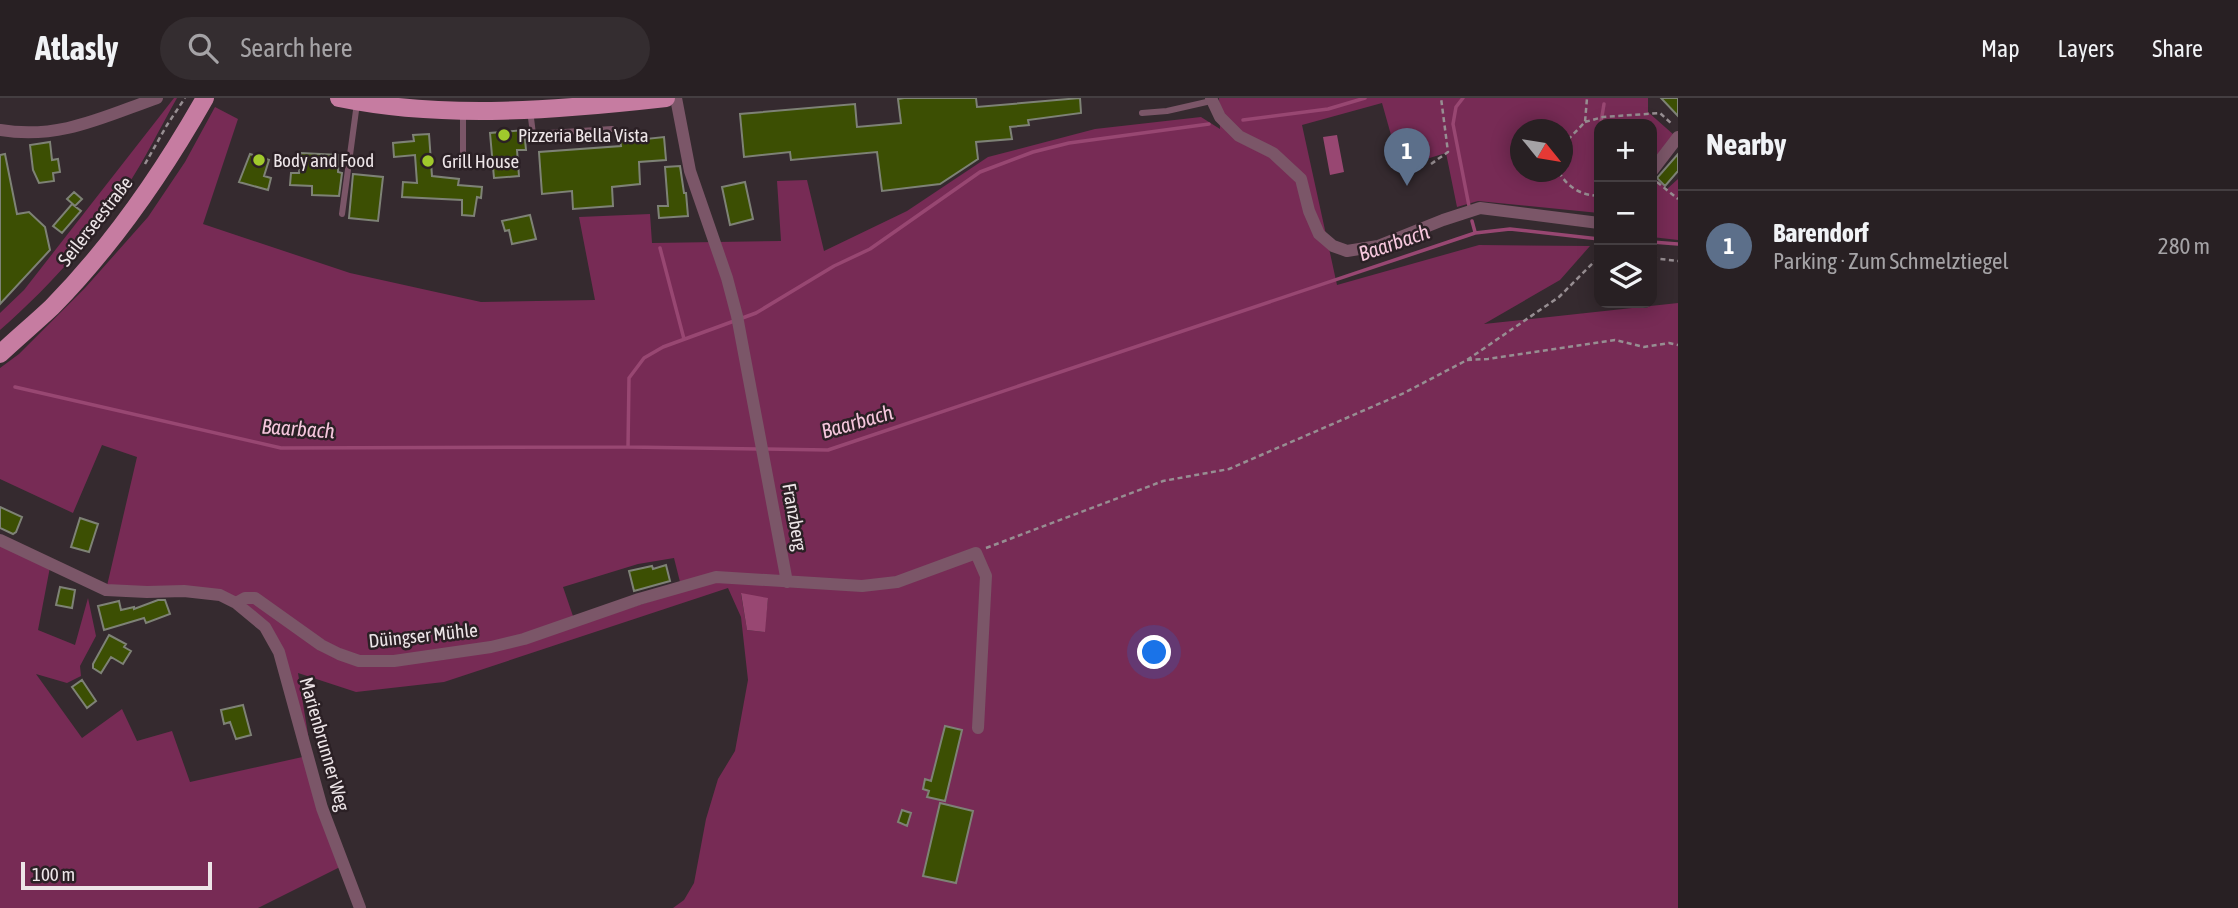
<!DOCTYPE html>
<html lang="en">
<head>
<meta charset="utf-8">
<style>
	body { margin:0; font-family:"Asap Condensed",sans-serif; background:#342d30; color:#f1f3f6 }
	.controls { position:absolute; right:21px; top:21px; display:grid; overflow:hidden; border-radius:14px; box-shadow:0 4px 18px #0003 }
	.controls button { width:63px; height:63px; display:grid; place-items:center; padding:0; border:0; border-bottom:2px solid #443e41; background:#282023; color:#f1f3f6; font:35px sans-serif }
	.compass { position:absolute; left:1510px; top:21px; width:63px; height:63px; border-radius:50%; background:#282023; box-shadow:0 4px 18px #0003; rotate:120deg }
	.scale { position:absolute; left:21px; bottom:18px; width:191px; box-sizing:border-box; padding-left:7px; border:4px solid #ede5e8; border-top:0; font-size:19px; line-height:24px; white-space:nowrap; color:#ede5e8; -webkit-text-stroke:5px #2b2025; paint-order:stroke }
	.you { position:absolute; left:1155px; top:555px; width:24px; height:24px; margin:-18px; border:5px solid #fff; border-radius:50%; background:#1a73e8; box-shadow:0 0 0 10px #1a73e833 }
	.badge { display:grid; place-items:center; width:46px; height:46px; border-radius:50%; background:#2563eb; color:#fff; font-size:23px; font-weight:700 }
	.pin { position:absolute; translate:-50% -58px; filter:drop-shadow(0 2px 4px #0008) }
	.pin::after { content:''; position:absolute; top:37px; width:24px; height:21px; background:inherit; clip-path:polygon(0 0,100% 0,50% 100%) }
	.list { margin:0; padding:0; list-style:none }
	h2 { display:flex; justify-content:space-between; align-items:center; height:91px; margin:0; padding:0 28px; font-size:30px }
	h2 small { font-size:23px; font-weight:400; color:#a5a3a6 }
	.list li { display:grid; grid-template-columns:46px 1fr auto; gap:21px; align-items:center; box-sizing:border-box; height:112px; padding:0 28px; border-top:2px solid #443e41 }
	.list b { display:block; font-size:26px; white-space:nowrap }
	.list p { margin:0; font-size:23px; white-space:nowrap; color:#a5a3a6 }
	.list em { font-size:23px; font-style:normal; color:#a5a3a6 }
	.icon { flex:none; width:38px; height:38px; fill:none; stroke:currentColor; stroke-width:2; stroke-linecap:round; stroke-linejoin:round }
	.map { position:relative; flex:none; width:1678px; height:810px; overflow:hidden }
	header { display:flex; align-items:center; gap:42px; box-sizing:border-box; height:98px; padding:0 35px; background:#282023; border-bottom:2px solid #443e41 }
	header strong { font-size:33px }
	nav { display:flex; gap:38px; margin-inline-start:auto; font-size:24px }
	.search { width:490px; height:63px; background:#342d30; display:flex; align-items:center; gap:18px; box-sizing:border-box; padding:0 24px; border-radius:38px; color:#a5a3a6; font-size:26px }
	main { display:flex }
	aside { flex:1; background:#282023 }
	.map>svg:first-child { display:block }
	.green { fill:#772b55; fill-rule:evenodd }
	.water { fill:#984772 }
	.lines { fill:none; stroke-linecap:round; stroke-linejoin:round }
	.stream { stroke:#984772; stroke-width:3.5 }
	.building { fill:#3c4f03; stroke:#7e8276; stroke-width:2 }
	.path { stroke:#978e92; stroke-width:2.5; stroke-dasharray:5 3.5; stroke-linecap:butt }
	.lane { stroke:#7b5668; stroke-width:6 }
	.street { stroke:#7b5668; stroke-width:12 }
	.primary { stroke:#c67ca1; stroke-width:18 }
	.poi-dot { fill:#a0c92c; stroke:#2b2025; stroke-width:2.5 }
	.labels { text-anchor:middle; stroke-width:5; stroke-linejoin:round; paint-order:stroke }
	.poi-label { font-size:19px; fill:#ede5e8; stroke:#2b2025; text-anchor:start }
	.street-label { font-size:19px; fill:#ede5e8; stroke:#2b2025 }
	.water-label { font-size:21px; font-style:italic; fill:#f6c7dd; stroke:#2b2025 }
</style>
</head>
<body>
<header>
<strong>Atlasly</strong>
<div class="search"><svg class="icon" aria-label="search" viewBox="0 0 24 24"><circle cx="10" cy="10" r="6"/><path d="M15 15l6 6"/></svg>Search here</div>
<nav><a>Map</a><a>Layers</a><a>Share</a></nav>
</header>
<main>
<div class="map">
<svg width="1678" height="810" viewBox="0 0 1678 810">
	<rect width="100%" height="100%" fill="#352a2f"/>
	<path class="green" d="M174 0H177C160 30 145 61 126 90 93 140 46 192 0 232V215L24 192Z
		M1219 0H1648V14L1674 37 1652 69V26H1599V115L1478 103 1457 109 1446 55 1400 69 1382 5 1302 27 1337 187 1479 147 1590 148 1560 182 1484 226 1678 205V810H673L684 802 694 785 706 721 718 681 735 653 748 582 741 519 728 490 444 584 356 594 298 575 312 661 283 554 269 526 241 505 256 504 296 535 321 551 362 566H396L491 554 718 482 830 490V485L736 476H714L680 484 674 460 638 466 563 489 574 521 491 545V549C436 557 372 577 321 548 297 534 278 514 255 500H245L236 505C199 487 147 494 106 492L137 359 102 347 73 415 0 381V270L19 256 85 190 148 119 185 64 215 9 238 21 203 126 350 175 481 204 595 202 579 119 650 116 652 145 781 143 777 83 807 82 824 153 907 113 988 59 1095 31 1201 19 1220 31ZM1520 32H1562V74H1520ZM741 496 768 501 764 534 747 532Z
		M1652 78 1667 91 1678 81V142L1652 139Z
		M0 445 50 469 38 532 75 547 88 500 96 538 80 568 81 578 67 585 36 576 82 640 122 611 137 643 172 633 190 684 307 658 342 768 258 810H0Z"/>
	<path class="water" d="M1337 37 1344 74 1330 77 1323 39Z
		M741 495 768 500 765 534 747 532Z"/>
	<g class="lines">
		<path class="stream" d="M1463 0 1456 9 1453 26 1469 108
			M1243 22 1328 11 1365 0
			M1602 26 1601 24 1604 6
			M1472 123 1475 134
			M1652 144 1678 146
			M660 150 684 241
			M15 289 281 350 628 349 758 351
			M628 349 629 280 644 260 663 249 756 215 834 168 870 151 980 74 1033 54 1069 45 1209 26
			M766 351 828 352 1475 135 1510 131 1599 141"/>
	</g>
	<path class="building" d="M904 0H976L977 9 1080 0 1081 15 1028 22 1029 27 1010 29 1012 41 976 44 978 61 940 86 882 93 877 54 791 62 790 54 744 59 740 16 855 6 857 29 901 25 898 1Z
		M1661 0H1678V18Z
		M524 32 526 52H517L519 78 494 80 490 35Z
		M636 34 637 42 664 39 666 62 639 64 640 86 612 89 613 108 573 111 572 93 542 96 539 54 621 48 619 35Z
		M429 36 432 78 459 81 458 87 482 89 481 100 477 99 474 118 462 117V102L402 99 403 84 417 85 415 57 394 59 393 45 414 43 413 37Z
		M50 44 52 62 58 61 60 74 53 75 54 83 39 85 33 72 30 47Z
		M301 55 339 57 338 74 342 75 339 98 312 97V88L290 87 291 75H299Z
		M5 56 17 116 29 114 45 129 50 152 0 206V57Z
		M250 56 269 62 264 78 271 80 268 92 239 84Z
		M1678 56V73L1665 88 1657 80Z
		M680 68 684 95H686L688 118 659 120 658 108H668L665 69Z
		M353 76 383 79 378 123 349 120Z
		M745 84 753 121 730 127 722 89Z
		M74 94 82 101 75 108 67 101Z
		M72 106 81 113 62 135 53 128Z
		M530 117 536 141 512 146 509 132 505 133 502 123Z
		M0 409 22 419 16 434 13 436 0 430Z
		M80 420 98 426 89 454 71 449Z
		M666 467 670 483 634 493 629 473 652 468 653 471Z
		M60 489 75 492 72 510 56 507Z
		M165 502 170 516 146 525 144 520 104 532 98 508 119 503 121 512 134 509V511L158 502Z
		M109 537 126 546 124 549 131 553 123 566 111 559 101 575 93 570V566Z
		M82 582 96 603 87 610 72 589Z
		M243 607 251 637 236 641 230 624 224 626 221 612Z
		M945 628 962 632 945 703 927 699 929 693 923 691 925 681 931 683Z
		M940 705 973 713 956 785 923 778Z
		M902 712 911 715 907 728 898 724Z"/>
	<g class="lines">
		<path class="path" d="M1585 24 1603 19 1660 15 1673 27
			M1562 48 1585 24 1587 0
			M145 66 167 27 185 0
			M1431 66 1448 54 1441 0
			M1559 74C1568 90 1581 97 1599 98
			M1657 84 1678 101
			M1652 160 1678 163
			M1467 262 1488 261 1615 242 1644 249 1669 245 1678 247
			M986 450 1163 383 1229 371 1404 295 1467 262 1559 199 1599 159"/>
		<path class="lane" d="M530 12 533 36 612 31
			M1142 15 1167 13 1211 3
			M463 67V15
			M342 116 357 5"/>
		<path class="street" d="M676 0 690 73 727 180 737 218 787 484
			M1211 0 1220 19 1239 38 1273 55 1301 81 1309 113 1319 136 1333 148 1347 153 1378 148 1443 122 1480 110 1599 125
			M0 32C59 42 103 19 157 0
			M1652 73 1678 39
			M0 442 106 492 147 494 184 493 220 497 236 505 245 500H255L321 547 339 556 359 563H394L491 549 524 541 639 501 716 479 862 488 897 484 976 455 986 478 978 630
			M236 505 265 529 279 554 322 710 360 810"/>
		<path class="primary" d="M339 0C446 22 559 12 666 0
			M0 256C17 240 35 225 52 209 112 148 163 74 205 0"/>
	</g>
	<g class="poi-dot">
		<circle cx="504" cy="37" r="7"/>
		<circle cx="259" cy="62" r="7"/>
		<circle cx="428" cy="63" r="7"/>
	</g>
	<g class="labels">
		<g class="poi-label">
			<text x="518" y="44">Pizzeria Bella Vista</text>
			<text x="273" y="69">Body and Food</text>
			<text x="442" y="70">Grill House</text>
		</g>
		<g class="street-label">
			<text transform="translate(95 123) rotate(-52)" y="7">Seilerseestraße</text>
			<text transform="translate(795 419) rotate(80)" y="7">Franzberg</text>
			<text transform="translate(423 537) rotate(-6)" y="7">Düingser Mühle</text>
			<text transform="translate(325 646) rotate(74)" y="7">Marienbrunner Weg</text>
		</g>
		<g class="water-label">
			<text transform="translate(1394 145) rotate(-19)" y="7">Baarbach</text>
			<text transform="translate(857 324) rotate(-16)" y="7">Baarbach</text>
			<text transform="translate(298 331) rotate(4)" y="7">Baarbach</text>
		</g>
	</g>
</svg>
<div class="controls">
<button>+</button>
<button>−</button>
<button><svg class="icon" aria-label="layers" viewBox="0 0 24 24"><path d="M12 4l9 5-9 5-9-5zM3 14l9 5 9-5"/></svg></button>
</div>
<svg class="compass" viewBox="-18 -18 36 36"><path d="M0-13l5 13h-10z" fill="#e53935"/><path d="M0 13l5-13h-10z" fill="#a5a3a6"/></svg>
<div class="scale">100 m</div>
<div class="you"></div>
<div class="pin badge" style="left:1407px;top:88px;background:#5c6f8a">1</div>
</div>
<aside>
<h2>Nearby<small></small></h2>
<ul class="list">
<li><span class="badge" style="background:#5c6f8a">1</span><div><b>Barendorf</b><p>Parking · Zum Schmelztiegel</p></div><em>280 m</em></li>
</ul>
</aside>
</main>
</body>
</html>
